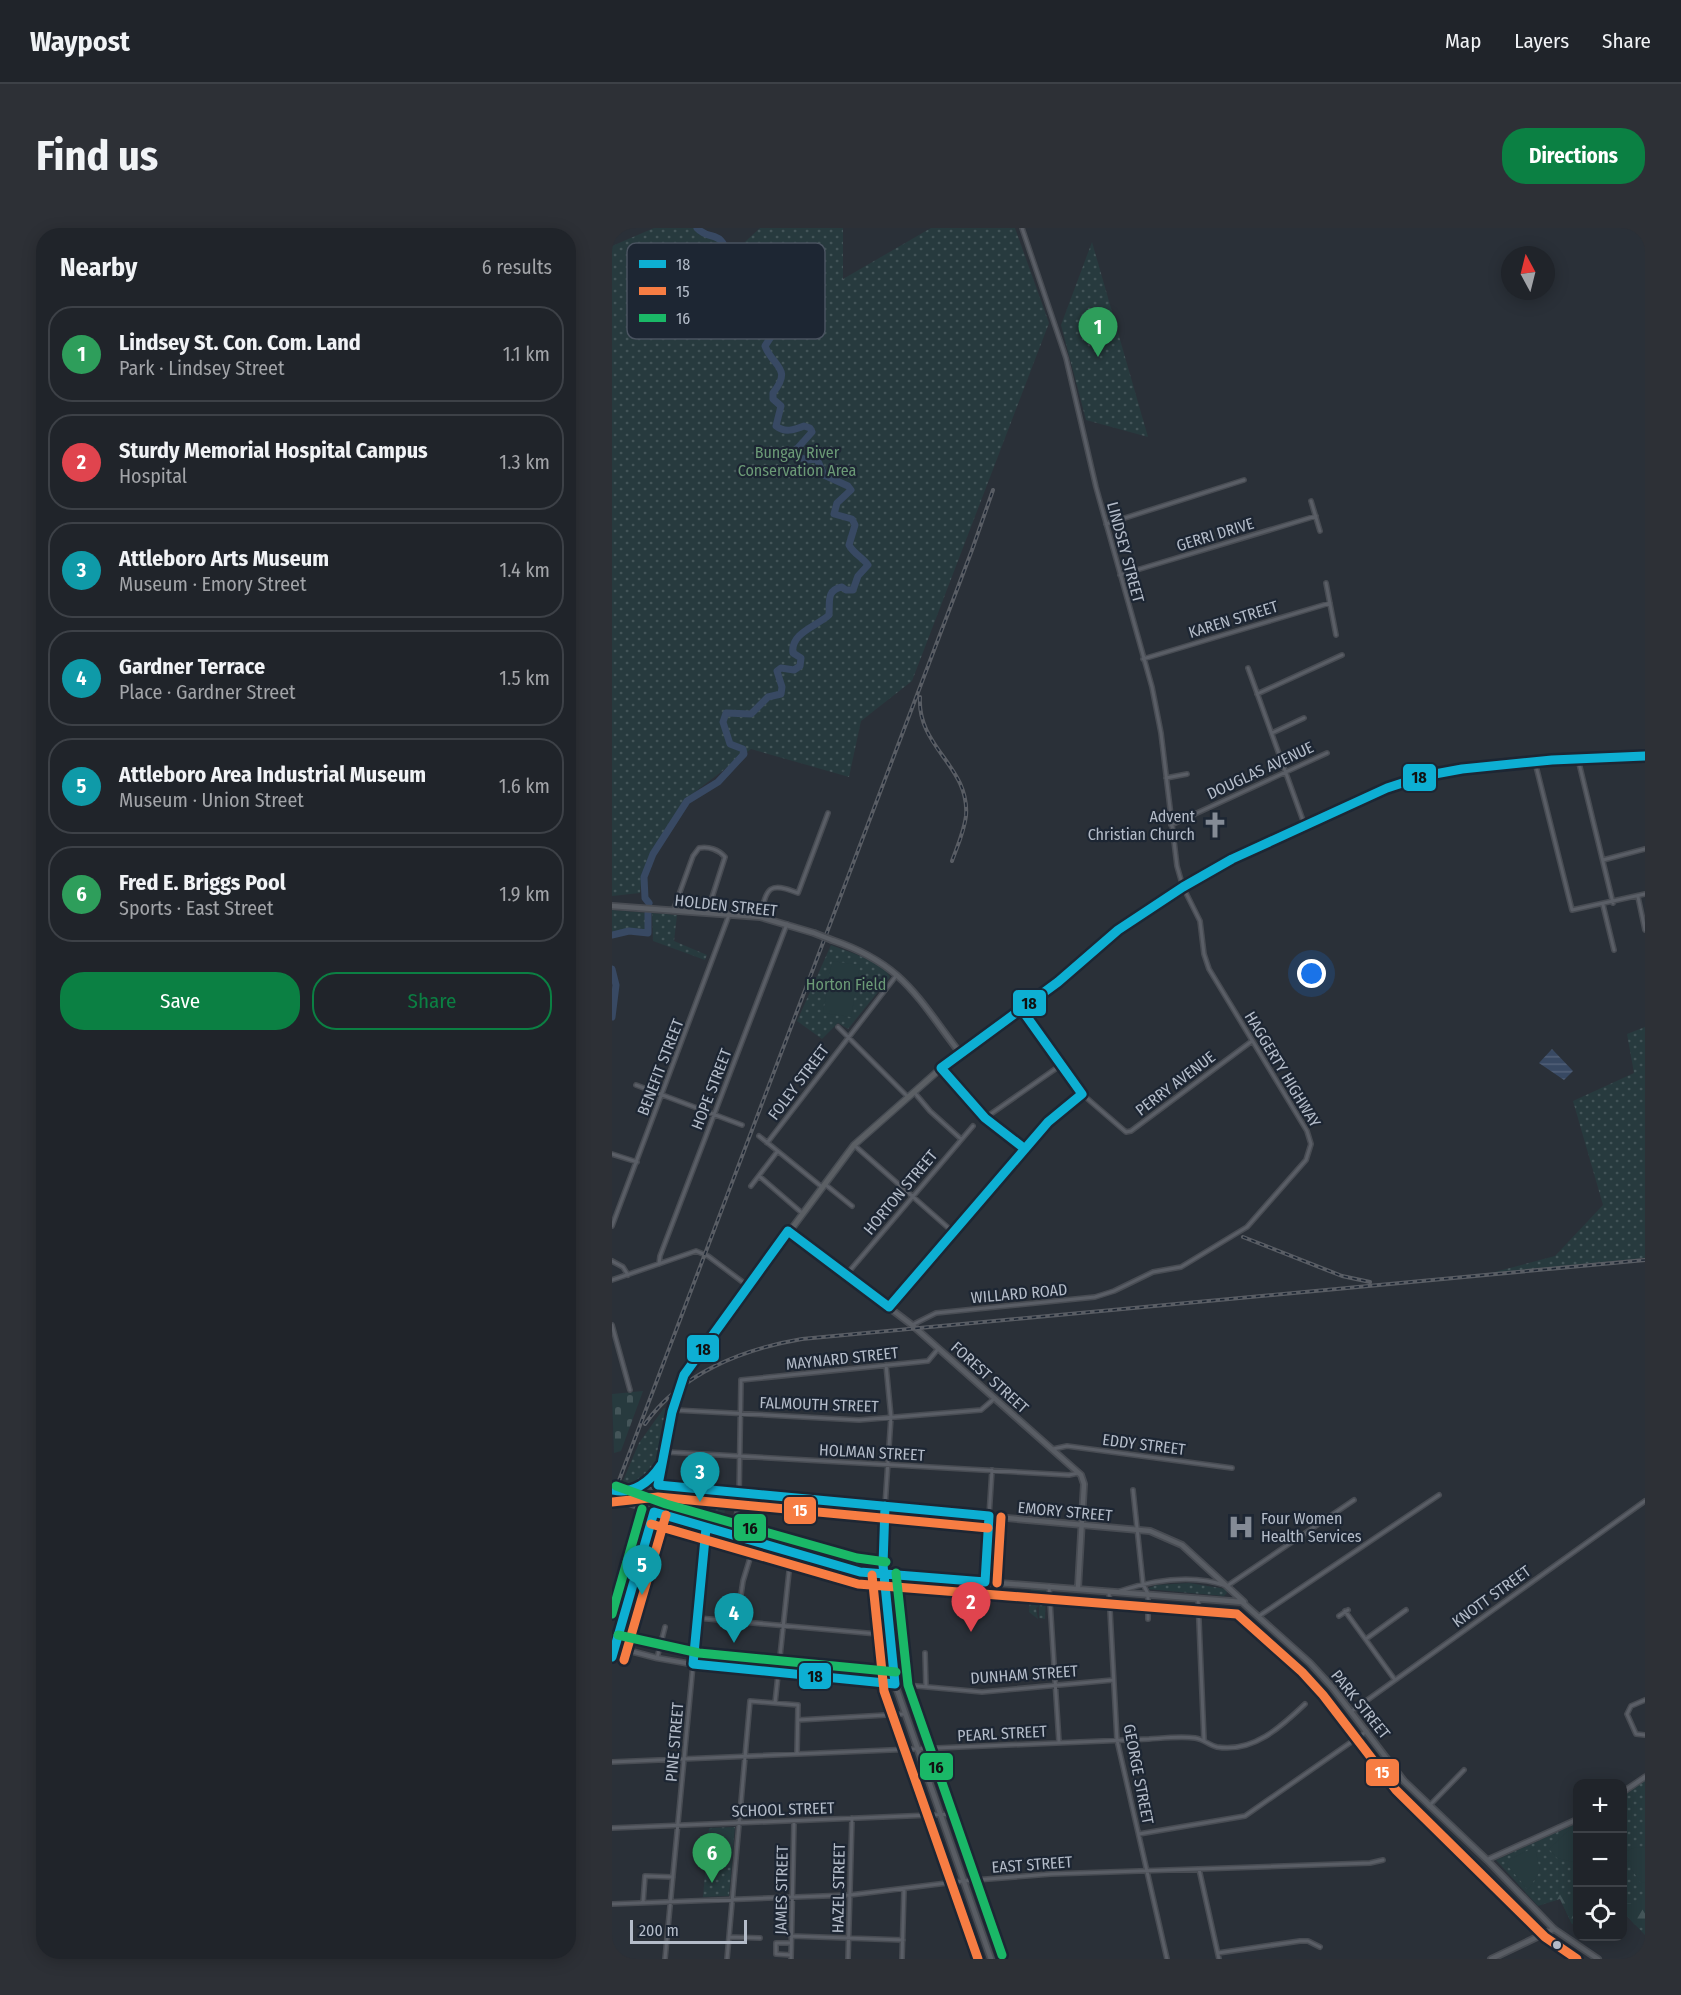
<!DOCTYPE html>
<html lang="en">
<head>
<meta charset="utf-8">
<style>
	body { margin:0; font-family:"Fira Sans Condensed",sans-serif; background:#2d3036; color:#f1f3f6 }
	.controls { position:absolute; right:18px; bottom:18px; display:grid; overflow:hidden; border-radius:12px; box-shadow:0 3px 15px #0003 }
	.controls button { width:54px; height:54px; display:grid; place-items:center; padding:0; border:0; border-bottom:2px solid #3d4147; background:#20242a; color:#f1f3f6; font:30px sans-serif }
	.compass { position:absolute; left:889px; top:18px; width:54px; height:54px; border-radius:50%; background:#20242a; box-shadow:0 3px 15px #0003; rotate:353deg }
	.scale { position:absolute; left:18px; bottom:15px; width:117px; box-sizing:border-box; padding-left:6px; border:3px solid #b4bcc9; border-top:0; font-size:16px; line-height:21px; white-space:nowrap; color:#b4bcc9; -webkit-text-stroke:4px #1d2633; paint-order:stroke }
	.you { position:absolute; left:700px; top:746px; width:21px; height:21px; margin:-15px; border:4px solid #fff; border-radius:50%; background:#1a73e8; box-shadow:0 0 0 9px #1a73e833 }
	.badge { display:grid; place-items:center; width:39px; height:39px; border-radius:50%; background:#0b8043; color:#fff; font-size:20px; font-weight:700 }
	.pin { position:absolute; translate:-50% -50px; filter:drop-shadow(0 2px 3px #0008) }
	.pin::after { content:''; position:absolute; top:32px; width:21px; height:18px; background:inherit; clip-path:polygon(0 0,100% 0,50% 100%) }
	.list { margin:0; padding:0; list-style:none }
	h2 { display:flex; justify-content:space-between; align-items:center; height:78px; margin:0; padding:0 24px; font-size:26px }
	h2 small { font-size:20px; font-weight:400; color:#a2a4a8 }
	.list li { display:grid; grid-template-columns:39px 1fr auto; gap:18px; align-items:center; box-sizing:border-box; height:96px; margin:0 12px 12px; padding:0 12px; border:2px solid #3d4147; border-radius:24px }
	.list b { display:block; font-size:22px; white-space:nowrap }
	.list p { margin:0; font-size:20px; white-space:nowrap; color:#a2a4a8 }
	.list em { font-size:20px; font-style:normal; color:#a2a4a8 }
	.actions { display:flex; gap:12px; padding:18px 24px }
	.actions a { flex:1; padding:14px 0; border:2px solid #0b8043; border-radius:24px; text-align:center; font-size:21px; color:#0b8043 }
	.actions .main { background:#0b8043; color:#fff }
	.icon { flex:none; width:33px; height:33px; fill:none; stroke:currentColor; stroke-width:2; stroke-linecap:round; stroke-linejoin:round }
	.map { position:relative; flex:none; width:1033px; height:1731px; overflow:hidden; border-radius:24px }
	header { display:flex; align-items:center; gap:36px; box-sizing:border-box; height:84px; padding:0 30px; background:#20242a; border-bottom:2px solid #3d4147 }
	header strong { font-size:28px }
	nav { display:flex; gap:33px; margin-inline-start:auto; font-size:21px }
	.intro { display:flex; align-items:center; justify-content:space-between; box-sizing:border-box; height:144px; padding:0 36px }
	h1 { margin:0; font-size:42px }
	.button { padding:15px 27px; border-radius:24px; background:#0b8043; color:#fff; font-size:21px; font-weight:700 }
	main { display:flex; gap:36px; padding:0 36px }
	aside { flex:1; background:#20242a; border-radius:24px; box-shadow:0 3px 15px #0003 }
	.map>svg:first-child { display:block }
	.green { fill:url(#green-dots) }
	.forest { fill:url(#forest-firs) }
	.cemetery { fill:url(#cemetery-stones) }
	.pitch { fill:#273a3e }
	.water { fill:url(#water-rules) }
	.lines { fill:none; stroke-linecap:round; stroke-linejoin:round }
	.river { stroke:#384963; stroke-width:7 }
	.minor-casing { stroke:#484c53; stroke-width:6 }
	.tertiary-casing { stroke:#484c53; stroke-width:7 }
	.secondary-casing { stroke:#484c53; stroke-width:8 }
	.trunk-casing { stroke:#474c53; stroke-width:8 }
	.minor { stroke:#5a5e66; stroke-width:3 }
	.tertiary { stroke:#5a5e66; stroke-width:4 }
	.secondary { stroke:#595d64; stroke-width:4.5 }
	.trunk { stroke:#5b5f64; stroke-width:5 }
	.rail-casing { stroke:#595d64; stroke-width:4 }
	.rail { stroke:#1d2633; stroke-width:1.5; stroke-dasharray:4.5; stroke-linecap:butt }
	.secondary-bridge-casing { stroke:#484c53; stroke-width:8; stroke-linecap:butt }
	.secondary-bridge { stroke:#595d64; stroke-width:4.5 }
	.bus-1-casing { stroke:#1d2633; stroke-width:14 }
	.bus-2-casing { stroke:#1d2633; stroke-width:14 }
	.bus-3-casing { stroke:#1d2633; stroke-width:14 }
	.bus-1 { stroke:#0dafd3; stroke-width:9 }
	.bus-2 { stroke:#f77d43; stroke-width:9 }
	.bus-3 { stroke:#1ab867; stroke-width:9 }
	.bus-dot { fill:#b4bcc9; stroke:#1d2633; stroke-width:2 }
	.labels { text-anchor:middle; stroke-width:4.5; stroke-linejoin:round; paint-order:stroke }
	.park-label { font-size:16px; fill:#6b9a76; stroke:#1d2633 }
	.street-label { font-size:16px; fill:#b4bcc9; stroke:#1d2633 }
	.poi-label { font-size:16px; fill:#b4bcc9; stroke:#1d2633; text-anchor:end }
	.key { fill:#1d2633; stroke:#4a5360; stroke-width:1.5 }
	.key-label { font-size:16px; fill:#b4bcc9 }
	.line-badge { stroke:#1d2633; stroke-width:2 }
	.badge-label { font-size:16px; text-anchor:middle; font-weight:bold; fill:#fff }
	.pale-badge-label { font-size:16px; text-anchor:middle; font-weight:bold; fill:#111 }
</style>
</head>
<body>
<header>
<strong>Waypost</strong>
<nav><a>Map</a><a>Layers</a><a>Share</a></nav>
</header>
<div class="intro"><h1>Find us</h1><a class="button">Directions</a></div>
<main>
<aside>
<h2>Nearby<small>6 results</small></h2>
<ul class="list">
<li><span class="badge" style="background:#2e9e5b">1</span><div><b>Lindsey St. Con. Com. Land</b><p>Park · Lindsey Street</p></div><em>1.1 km</em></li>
<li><span class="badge" style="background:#e0444e">2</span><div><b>Sturdy Memorial Hospital Campus</b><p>Hospital</p></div><em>1.3 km</em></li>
<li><span class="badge" style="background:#0f9aa8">3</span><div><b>Attleboro Arts Museum</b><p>Museum · Emory Street</p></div><em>1.4 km</em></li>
<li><span class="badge" style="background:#0f9aa8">4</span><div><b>Gardner Terrace</b><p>Place · Gardner Street</p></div><em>1.5 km</em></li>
<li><span class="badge" style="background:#0f9aa8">5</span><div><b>Attleboro Area Industrial Museum</b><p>Museum · Union Street</p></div><em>1.6 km</em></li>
<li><span class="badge" style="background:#2e9e5b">6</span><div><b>Fred E. Briggs Pool</b><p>Sports · East Street</p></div><em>1.9 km</em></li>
</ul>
<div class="actions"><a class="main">Save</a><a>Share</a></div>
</aside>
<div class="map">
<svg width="1033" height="1731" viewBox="0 0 1033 1731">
	<defs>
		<pattern id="green-dots" width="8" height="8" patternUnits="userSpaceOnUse" patternTransform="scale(1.5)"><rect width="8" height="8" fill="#273a3e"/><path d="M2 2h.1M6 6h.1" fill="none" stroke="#445559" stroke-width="1.8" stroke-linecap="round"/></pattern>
		<pattern id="forest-firs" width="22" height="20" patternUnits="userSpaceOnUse" patternTransform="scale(1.5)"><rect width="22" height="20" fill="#273a3e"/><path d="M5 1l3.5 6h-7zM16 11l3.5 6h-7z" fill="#445559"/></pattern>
		<pattern id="cemetery-stones" width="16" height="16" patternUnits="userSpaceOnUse" patternTransform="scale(1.5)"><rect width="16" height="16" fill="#273a3e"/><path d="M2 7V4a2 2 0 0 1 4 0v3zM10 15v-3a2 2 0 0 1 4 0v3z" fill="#445559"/></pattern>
		<pattern id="water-rules" width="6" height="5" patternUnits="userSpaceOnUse" patternTransform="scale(1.5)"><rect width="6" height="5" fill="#384963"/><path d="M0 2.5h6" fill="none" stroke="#526178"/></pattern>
	</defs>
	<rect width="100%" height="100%" fill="#2a3038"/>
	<path class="green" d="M42 0H85L89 4 106 8 116 29 109 46 112 53 122 24 148 0H231V51L319 0H403L437 95 300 453 249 493 237 549 139 521 79 567 30 645 28 665 0 668V18Z
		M480 14 536 209 474 192 449 97Z
		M0 682 36 685V705L17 703 0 707Z
		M40 685 65 687 62 713 95 727 93 732 41 713Z
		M219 717C234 723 272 734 278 749L236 801 226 795 210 811 185 793Z
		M1033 799V1030L879 1045 943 1028 991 977 961 873 1022 845 1015 806Z
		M52 1180 55 1181 41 1245 36 1250 8 1260 27 1215Z
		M96 1279 113 1281 111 1297 120 1298 119 1303 113 1302 114 1299 112 1301 95 1296 93 1290Z
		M577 1355 614 1361 615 1365 612 1368 535 1361 544 1357Z
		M419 1361 434 1362 433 1391 427 1390V1378L424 1380 426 1391 417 1384Z
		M1033 1552V1707L1011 1684V1568Z
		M965 1595V1693L960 1696 948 1671 926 1678 884 1632Z
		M123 1599 117 1668 91 1669 97 1600Z"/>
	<path class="forest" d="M947 1665 954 1666 957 1671 965 1669V1693L960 1696 948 1671 940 1673Z
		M1030 1674 1033 1677V1691L1023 1697 1011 1684V1676Z"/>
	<path class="cemetery" d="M31 1163 9 1223 2 1225 0 1166Z"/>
	<path class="pitch" d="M220 733 248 737 239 789 211 785Z
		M113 1600H120L118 1618 98 1616 99 1601 113 1602Z
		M959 1600H965V1635L945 1630 937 1621Z
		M923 1619 928 1643 916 1662 895 1637 898 1631Z
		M1033 1620V1654L1029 1655 1020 1642 1018 1632 1012 1636 1011 1634V1624L1013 1627 1012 1624 1024 1619Z"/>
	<path class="water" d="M940 821 961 843 952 852 927 835Z"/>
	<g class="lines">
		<path class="river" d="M37 675 33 670 32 649 41 626 75 573 106 554 132 526 131 521 118 516 111 494 114 485 139 486 156 469 169 466 170 459 165 443 169 440 182 442 188 438 189 430 181 425C178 405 205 398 217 387 218 374 214 362 230 359L234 362H241L246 348 256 337C250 329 242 326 237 317L243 297 240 291 222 286 225 275 239 262 236 258 212 247 205 231 195 232 184 228 183 223 200 204 198 200 192 198C182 202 173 205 164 198L169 178 161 171V165C181 140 161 139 153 118L162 104 164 87 138 81 134 67 138 53 131 51 112 54 110 51V40L116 29C110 0 98 14 85 0
			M0 707 17 703 36 705V685
			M0 741 4 757 0 789"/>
		<g class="minor-casing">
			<path id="minor" d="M699 273 708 303
				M494 296 632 252
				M508 347 704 288
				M714 355 724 407
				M531 431 718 375
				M636 440 693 598
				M645 466 730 427
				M660 505 692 490
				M966 531 1001 675
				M923 534 960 682 1033 666
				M554 550 575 546
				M559 597 715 525
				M991 632 1033 621
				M1026 669 1033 702
				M991 677 1002 722
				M61 683 81 628 87 620C97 618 107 622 113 629L95 685
				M148 689C155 660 156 653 186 665L216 585
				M410 782 470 866 514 904 519 903 640 813
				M226 799 295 868
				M329 840 373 890 413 921
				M24 857 130 897
				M302 864 318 883 349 911
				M373 890 449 837
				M147 908 210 959
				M155 915 284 748
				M242 917 341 1004
				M0 926 25 934
				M147 948 190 985
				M214 957 240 978
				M139 958 165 924
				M0 998 117 687
				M0 1033 11 1039 16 1047
				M47 1036 48 1028 175 696
				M234 1047 361 898
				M0 1052 84 1023 96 1028 136 1058
				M277 1079 436 894 470 866
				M0 1097 18 1162
				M300 1097 324 1085 483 1069 502 1063 541 1044 569 1039 635 999 694 932 699 916 695 903 597 741 592 726 588 693 571 659 565 638 549 505 540 459 484 259 454 130 410 0
				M62 1182 247 1192 369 1182 383 1170
				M441 1221 455 1218 620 1240
				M54 1224 457 1247 466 1245
				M521 1262 531 1356 536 1366V1391
				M273 1278 279 1189 274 1137
				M377 1288 380 1242
				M122 1307 127 1268 129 1152 316 1133 326 1121
				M437 1358 447 1514
				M508 1363C542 1352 581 1346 615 1358L742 1272
				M497 1364 505 1512 555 1731
				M586 1370 592 1512
				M733 1383 783 1452
				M647 1388 827 1267
				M727 1388 736 1382
				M86 1390 277 1407
				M125 1393 131 1353 143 1314
				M754 1411 794 1382
				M313 1425 314 1459
				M45 1430 53 1399
				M283 1456 370 1464 501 1452
				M1033 1472 1019 1478 1015 1486 1024 1506 1033 1507
				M163 1475 179 1325
				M740 1483 1033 1273
				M186 1492 292 1486
				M0 1534 537 1511C552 1510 569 1508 583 1510 591 1511 597 1517 605 1519 641 1525 669 1499 693 1476
				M817 1578 852 1542
				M0 1600 343 1586
				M527 1606 633 1588 755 1503
				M587 1641 607 1731
				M31 1675 33 1648 61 1649
				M0 1676 238 1667 351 1653 439 1646 758 1635 771 1632
				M179 1708 291 1712
				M117 1709 148 1710
				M606 1725 688 1713H696L708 1719
				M179 1727 164 1726V1715H179
				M53 1731 94 1300
				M115 1731 138 1473 186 1477 185 1525
				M179 1731 182 1593
				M236 1731 240 1590
				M290 1731 292 1661"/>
		</g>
		<g class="tertiary-casing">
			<path id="tertiary" d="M3 1419 45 1430 85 1437 283 1456
				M0 1429 42 1284
				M1011 1564 1033 1549
				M875 1632 966 1591"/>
		</g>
		<g class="secondary-casing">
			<path id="secondary" d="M0 678 148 689 202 705
				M220 712C291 736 305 769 348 825
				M176 1003 300 1097 469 1247 472 1256 466 1360
				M29 1257 538 1303 570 1317 632 1374
				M273 1278 271 1337 283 1456 379 1731
				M42 1284 248 1344 630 1374 698 1435 720 1459 792 1553 875 1632 942 1701 986 1731
				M373 1354 377 1288
				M879 1731 942 1701"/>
		</g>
		<g class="trunk-casing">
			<path id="trunk" d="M0 1262C15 1268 39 1254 47 1241
				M0 1269 42 1284 60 1184 75 1141 242 917 335 835 446 754 506 702 571 659 620 631 796 552C870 531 956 531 1033 528"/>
		</g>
		<use href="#minor" class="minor"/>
		<use href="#tertiary" class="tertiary"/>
		<use href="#secondary" class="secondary"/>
		<use href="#trunk" class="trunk"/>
		<g class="rail-casing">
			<path id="rail" d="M308 469C305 520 358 538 354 588 352 604 345 619 340 633
				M631 1009 730 1048 758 1054
				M33 1196C69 1145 131 1121 190 1111L1033 1032
				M0 1271 360 322 381 262"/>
		</g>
		<use href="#rail" class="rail"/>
		<g class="secondary-bridge-casing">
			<path id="secondary-bridge" d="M202 705 220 712"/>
		</g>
		<use href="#secondary-bridge" class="secondary-bridge"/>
		<g class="bus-1-casing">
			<path id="bus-1" d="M413 921 373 890 329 840 446 754 506 702 571 659 620 631 775 560 812 548 850 541 940 532 1033 528
				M176 1003 277 1079
				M277 1079 436 894 470 866 410 782
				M46 1257 60 1184 72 1147 176 1003
				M0 1262C21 1267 38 1254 49 1237
				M42 1284 248 1344 373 1354 377 1288 46 1257
				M94 1300 81 1436 283 1456 271 1337 273 1278
				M0 1429 42 1284"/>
		</g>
		<g class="bus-2-casing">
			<path id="bus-2" d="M0 1274 46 1269 376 1300
				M39 1296 246 1356 625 1386 690 1444 711 1467 784 1562 933 1709 965 1731
				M260 1347 272 1463 366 1731
				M385 1355 389 1289
				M12 1432 54 1287"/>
		</g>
		<g class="bus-3-casing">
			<path id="bus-3" d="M4 1258 54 1276 245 1330 274 1334
				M284 1345 296 1457 390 1727
				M0 1386 30 1281
				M6 1407 87 1425 284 1444"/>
		</g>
		<use href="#bus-1" class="bus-1"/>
		<use href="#bus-2" class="bus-2"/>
		<use href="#bus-3" class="bus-3"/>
	</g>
	<defs>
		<g id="church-bare" transform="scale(2.07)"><path d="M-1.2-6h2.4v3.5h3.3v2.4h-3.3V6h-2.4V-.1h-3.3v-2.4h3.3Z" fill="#848b96" stroke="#1d2633" stroke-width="2.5" paint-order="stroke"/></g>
		<g id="hospital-bare" transform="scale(2.07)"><path d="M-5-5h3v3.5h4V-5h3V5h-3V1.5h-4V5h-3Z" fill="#848b96" stroke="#1d2633" stroke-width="2.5" paint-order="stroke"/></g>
	</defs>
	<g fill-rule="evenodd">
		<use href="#church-bare" x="603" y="597"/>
		<use href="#hospital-bare" x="629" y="1299"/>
	</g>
	<circle class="bus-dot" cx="945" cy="1717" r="5"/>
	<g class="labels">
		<g class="park-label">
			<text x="185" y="230">Bungay River<tspan x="185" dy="18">Conservation Area</tspan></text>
			<text x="234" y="762">Horton Field</text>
		</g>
		<g class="street-label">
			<text transform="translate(603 306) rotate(-17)" y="6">GERRI DRIVE</text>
			<text transform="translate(514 324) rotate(75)" y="6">LINDSEY STREET</text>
			<text transform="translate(621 391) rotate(-17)" y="6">KAREN STREET</text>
			<text transform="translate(648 542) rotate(-25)" y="6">DOUGLAS AVENUE</text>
			<text transform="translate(114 677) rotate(6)" y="6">HOLDEN STREET</text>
			<text transform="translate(48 839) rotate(-69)" y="6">BENEFIT STREET</text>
			<text transform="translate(671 841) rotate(59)" y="6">HAGGERTY HIGHWAY</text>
			<text transform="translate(186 854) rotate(-53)" y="6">FOLEY STREET</text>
			<text transform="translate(563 855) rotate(-37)" y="6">PERRY AVENUE</text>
			<text transform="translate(99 861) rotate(-69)" y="6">HOPE STREET</text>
			<text transform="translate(288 964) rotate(-50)" y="6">HORTON STREET</text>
			<text transform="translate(407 1065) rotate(-5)" y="6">WILLARD ROAD</text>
			<text transform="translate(230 1130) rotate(-6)" y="6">MAYNARD STREET</text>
			<text transform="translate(378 1149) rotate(42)" y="6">FOREST STREET</text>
			<text transform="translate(207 1176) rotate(2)" y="6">FALMOUTH STREET</text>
			<text transform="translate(532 1216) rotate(7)" y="6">EDDY STREET</text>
			<text transform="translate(260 1224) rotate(3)" y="6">HOLMAN STREET</text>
			<text transform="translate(453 1283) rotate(5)" y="6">EMORY STREET</text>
			<text transform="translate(879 1368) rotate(-36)" y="6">KNOTT STREET</text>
			<text transform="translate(412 1446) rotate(-4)" y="6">DUNHAM STREET</text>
			<text transform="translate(749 1476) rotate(51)" y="6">PARK STREET</text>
			<text transform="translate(390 1505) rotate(-3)" y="6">PEARL STREET</text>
			<text transform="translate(62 1514) rotate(-85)" y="6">PINE STREET</text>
			<text transform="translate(527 1546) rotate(79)" y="6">GEORGE STREET</text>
			<text transform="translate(171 1581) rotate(-2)" y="6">SCHOOL STREET</text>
			<text transform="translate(420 1636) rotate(-4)" y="6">EAST STREET</text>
			<text transform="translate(226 1660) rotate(-89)" y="6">HAZEL STREET</text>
			<text transform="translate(169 1662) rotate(-89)" y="6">JAMES STREET</text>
		</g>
		<g class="poi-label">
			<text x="583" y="594">Advent<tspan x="583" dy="18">Christian Church</tspan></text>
			<text x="649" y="1296" text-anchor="start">Four Women<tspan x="649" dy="18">Health Services</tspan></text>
		</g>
	</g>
	<rect x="15" y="15" width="198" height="96" rx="9" class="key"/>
	<rect x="27" y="32" width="27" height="8" fill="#0dafd3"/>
	<rect x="27" y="59" width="27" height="8" fill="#f77d43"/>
	<rect x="27" y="86" width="27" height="8" fill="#1ab867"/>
	<g class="key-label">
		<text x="64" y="42">18</text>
		<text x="64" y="69">15</text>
		<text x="64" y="96">16</text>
	</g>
	<g class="line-badge">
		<rect x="790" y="535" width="35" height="29" rx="6" fill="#0dafd3"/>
		<rect x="400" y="761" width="35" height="28" rx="6" fill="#0dafd3"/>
		<rect x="74" y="1106" width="34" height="29" rx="6" fill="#0dafd3"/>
		<rect x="171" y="1268" width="34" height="29" rx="6" fill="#f77d43"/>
		<rect x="121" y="1285" width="34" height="29" rx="6" fill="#1ab867"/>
		<rect x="186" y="1434" width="34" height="28" rx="6" fill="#0dafd3"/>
		<rect x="307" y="1524" width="35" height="29" rx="6" fill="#1ab867"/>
		<rect x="753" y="1530" width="35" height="29" rx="6" fill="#f77d43"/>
	</g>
	<g class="badge-label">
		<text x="188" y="1288">15</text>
		<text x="770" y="1550">15</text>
	</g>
	<g class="pale-badge-label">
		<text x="807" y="555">18</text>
		<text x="417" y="781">18</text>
		<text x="91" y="1127">18</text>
		<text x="138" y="1306">16</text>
		<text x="203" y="1454">18</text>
		<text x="324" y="1545">16</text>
	</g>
</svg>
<div class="controls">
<button>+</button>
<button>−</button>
<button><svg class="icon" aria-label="locate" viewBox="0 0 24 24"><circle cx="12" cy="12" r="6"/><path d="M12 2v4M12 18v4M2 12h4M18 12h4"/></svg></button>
</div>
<svg class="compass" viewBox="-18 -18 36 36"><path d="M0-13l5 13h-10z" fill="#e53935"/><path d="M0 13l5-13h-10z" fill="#a2a4a8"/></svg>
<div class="scale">200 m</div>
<div class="you"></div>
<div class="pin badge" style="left:486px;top:129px;background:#2e9e5b">1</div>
<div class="pin badge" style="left:359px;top:1404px;background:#e0444e">2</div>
<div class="pin badge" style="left:88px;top:1274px;background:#0f9aa8">3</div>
<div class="pin badge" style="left:122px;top:1415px;background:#0f9aa8">4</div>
<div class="pin badge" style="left:30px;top:1367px;background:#0f9aa8">5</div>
<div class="pin badge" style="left:100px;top:1655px;background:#2e9e5b">6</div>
</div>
</main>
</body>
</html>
